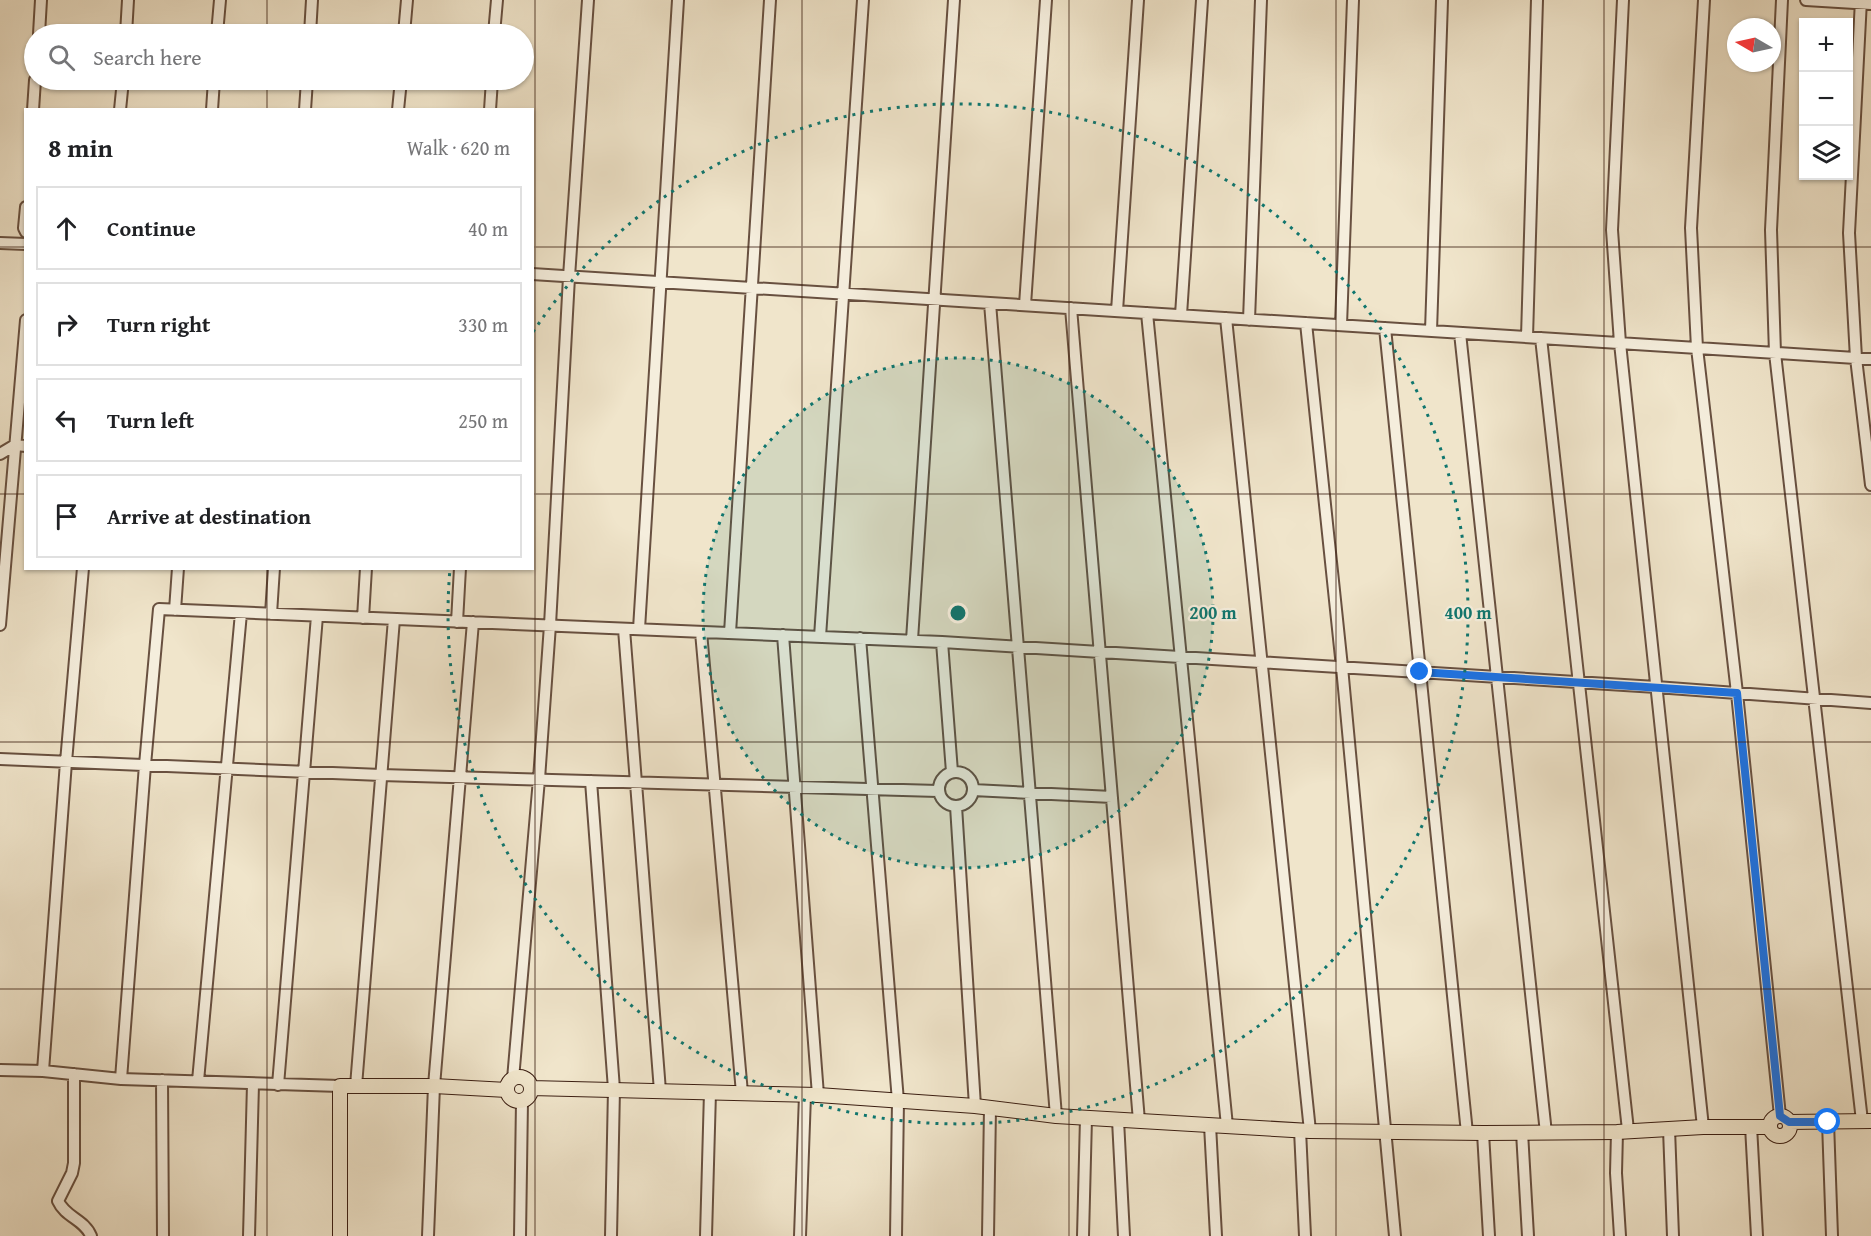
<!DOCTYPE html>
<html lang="en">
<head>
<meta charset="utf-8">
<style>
	body { margin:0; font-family:"Gentium Book Plus",serif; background:#f6f6f6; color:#202124 }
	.controls { position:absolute; right:18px; top:18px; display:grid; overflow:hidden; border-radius:0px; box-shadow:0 2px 4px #0004 }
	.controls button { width:54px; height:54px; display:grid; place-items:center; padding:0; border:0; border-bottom:2px solid #e0e0e0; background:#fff; color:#202124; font:30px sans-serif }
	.compass { position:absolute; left:1727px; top:18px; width:54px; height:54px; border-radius:50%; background:#fff; box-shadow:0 2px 4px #0004; rotate:279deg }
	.stop { position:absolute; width:18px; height:18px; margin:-14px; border:4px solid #1a73e8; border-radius:50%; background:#fff }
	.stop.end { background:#1a73e8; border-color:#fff; box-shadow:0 2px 6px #0008 }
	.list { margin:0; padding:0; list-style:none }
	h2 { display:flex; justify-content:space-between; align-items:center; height:78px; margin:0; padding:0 24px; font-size:26px }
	h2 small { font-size:20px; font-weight:400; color:#757577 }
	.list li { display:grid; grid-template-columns:39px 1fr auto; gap:18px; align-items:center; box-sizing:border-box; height:84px; margin:0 12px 12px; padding:0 12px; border:2px solid #e0e0e0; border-radius:0px }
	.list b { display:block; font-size:22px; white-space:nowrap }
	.list em { font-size:20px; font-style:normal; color:#757577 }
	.icon { flex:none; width:33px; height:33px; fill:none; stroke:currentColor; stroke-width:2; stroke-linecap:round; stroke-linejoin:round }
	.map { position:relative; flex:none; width:1871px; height:1236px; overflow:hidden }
	.search { position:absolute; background:#fff; box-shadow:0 2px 4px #0004; left:24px; top:24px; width:510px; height:66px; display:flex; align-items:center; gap:15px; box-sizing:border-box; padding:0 21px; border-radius:33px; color:#757577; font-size:22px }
	.panel { position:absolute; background:#fff; box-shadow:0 2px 4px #0004; left:24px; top:108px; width:510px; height:462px; border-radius:0px }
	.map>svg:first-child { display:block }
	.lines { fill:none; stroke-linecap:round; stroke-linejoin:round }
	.minor-casing { stroke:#685040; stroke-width:14 }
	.major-casing { stroke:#3b1e12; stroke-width:16 }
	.minor { stroke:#f5eedd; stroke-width:10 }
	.major { stroke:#f0e5cb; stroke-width:14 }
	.route { stroke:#1a73e8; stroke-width:8 }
	.grid { fill:none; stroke:#3b1e12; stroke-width:1.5; stroke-opacity:0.55 }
	.ring { fill:none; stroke:#0f766e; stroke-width:3; stroke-dasharray:3 6 }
	.centre { fill:#0f766e; stroke:#f5eedd; stroke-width:3 }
	.ring-label { font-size:18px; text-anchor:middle; font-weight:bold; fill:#0f766e; stroke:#f5eedd; stroke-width:4.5; stroke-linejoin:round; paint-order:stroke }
</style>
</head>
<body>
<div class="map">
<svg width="1871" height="1236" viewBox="0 0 1871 1236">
	<rect width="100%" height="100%" fill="#f0e5cb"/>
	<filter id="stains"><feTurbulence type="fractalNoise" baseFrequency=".00333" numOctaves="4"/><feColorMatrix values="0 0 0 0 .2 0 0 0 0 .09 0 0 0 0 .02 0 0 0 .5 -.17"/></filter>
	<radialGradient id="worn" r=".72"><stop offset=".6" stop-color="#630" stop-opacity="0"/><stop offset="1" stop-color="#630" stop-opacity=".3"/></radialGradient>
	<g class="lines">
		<g class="minor-casing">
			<path id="minor" d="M1623 0 1612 230 1620 343 1703 1127
				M1704 0 1691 228 1697 348 1737 693 1780 1116
				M1782 0 1771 230 1775 353 1862 1121
				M1806 0 1871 4
				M1861 0 1849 233 1856 358 1871 485
				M39 34 41 0
				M126 34 128 0
				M217 34 220 0
				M310 34 312 0
				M404 34 407 0
				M494 34 497 0
				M33 110 35 80
				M120 110 123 80
				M212 110 214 80
				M305 110 307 80
				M398 110 401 80
				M490 110 492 80
				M26 207 24 228 26 232
				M0 243 26 244
				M532 274 1871 359
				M990 303 1056 1116
				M1025 305 1046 0
				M1071 308 1139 1121
				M1117 311 1138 0
				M1147 313 1227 1126
				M1181 315 1202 0
				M1226 318 1310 1131
				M1249 320 1261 0
				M1306 323 1342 667 1395 1236
				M1341 325 1353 0
				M1385 328 1467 1133
				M1431 331 1442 0
				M1460 333 1546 1133
				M1527 337 1537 0
				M1541 338 1628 1130
				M0 454 15 445 26 446
				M175 610 178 568
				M271 614 274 568
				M363 618 366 568
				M457 622 460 568
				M0 625 26 320
				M624 629 660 1091
				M639 629 678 0
				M701 632 742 1093
				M730 633 770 0
				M783 635 818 1095
				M820 637 863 0
				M860 638 898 1101 896 1236
				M912 640 954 0
				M942 642 952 772
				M0 759 381 775 938 791
				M939 789a17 17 0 1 1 34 0a17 17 0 1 1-34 0Z
				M591 781 614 1089 611 1236
				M973 790 1112 797
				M956 806 975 1106
				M0 1070 43 1071 121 1079 340 1086
				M43 1071 66 762 83 568
				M74 1074V1163L72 1173 58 1201C65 1217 85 1220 91 1236
				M121 1079 145 765 159 609 942 642 1656 687 1871 703
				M513 1079 539 779 550 625 569 277 588 0
				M162 1080 163 1236
				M198 1081 241 613
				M278 1085 317 616
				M356 1086 394 619
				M1118 1120 1124 1236
				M1828 1122 1832 1236
				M1210 1125 1216 1236
				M1751 1126 1757 1236
				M1669 1129 1673 1236
				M1300 1130 1305 1236
				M1522 1132 1528 1236
				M1617 1132 1616 1173 1620 1236
				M1483 1133 1489 1236
				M249 1236 253 1084
				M428 1236 434 1086 473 622
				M520 1236 522 1101
				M706 1236 710 1092
				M800 1236 805 1095
				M988 1236 990 1108
				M1083 1236 1086 1118"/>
		</g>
		<g class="major-casing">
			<path id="major" d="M507 1089a12 12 0 1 1 24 0a12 12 0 1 1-24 0Z
				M531 1088 818 1095 975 1106 1056 1116 1310 1131 1483 1133 1617 1132 1703 1127H1769
				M1770 1126a10 10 0 1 1 20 0a10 10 0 1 1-20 0Z
				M1789 1122 1871 1121
				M340 1236V1086H434L507 1090"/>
		</g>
		<use href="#minor" class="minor"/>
		<use href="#major" class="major"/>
	</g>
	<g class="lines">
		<path class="route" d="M1420 672 1737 693 1780 1116 1789 1122H1828"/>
	</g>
	<path class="grid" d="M267 0V34M535 0V1236M802 0V1236M1069 0V1236M1336 0V1236M1604 0V1236M267 80V110M0 247H26M532 247H1871M0 494H26M532 494H1871M267 568V1236M0 742H1871M0 989H1871"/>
	<circle cx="958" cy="613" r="255" fill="#0f766e" fill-opacity=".12"/>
	<g class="ring">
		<circle cx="958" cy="613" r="255"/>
		<path d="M533 332A510 510 0 1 1 450 569"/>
	</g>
	<circle cx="958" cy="613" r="9" class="centre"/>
	<g class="ring-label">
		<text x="1213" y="619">200 m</text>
		<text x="1468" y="619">400 m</text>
	</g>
	<rect width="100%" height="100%" filter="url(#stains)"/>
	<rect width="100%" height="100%" fill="url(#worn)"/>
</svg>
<div class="controls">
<button>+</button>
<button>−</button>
<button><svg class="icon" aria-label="layers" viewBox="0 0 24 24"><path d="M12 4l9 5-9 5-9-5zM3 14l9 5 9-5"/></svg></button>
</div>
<svg class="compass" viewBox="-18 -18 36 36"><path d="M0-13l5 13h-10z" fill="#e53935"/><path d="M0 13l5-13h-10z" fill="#757577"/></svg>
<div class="stop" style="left:1828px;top:1122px"></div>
<div class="stop end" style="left:1420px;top:672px"></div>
<div class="search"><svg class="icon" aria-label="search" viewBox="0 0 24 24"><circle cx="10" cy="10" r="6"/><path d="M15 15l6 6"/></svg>Search here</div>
<section class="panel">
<h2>8 min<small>Walk · 620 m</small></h2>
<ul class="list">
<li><svg class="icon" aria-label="ahead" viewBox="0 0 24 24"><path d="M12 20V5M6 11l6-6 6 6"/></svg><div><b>Continue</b></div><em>40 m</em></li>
<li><svg class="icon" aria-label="right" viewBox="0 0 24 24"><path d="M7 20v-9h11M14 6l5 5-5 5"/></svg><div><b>Turn right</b></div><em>330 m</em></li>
<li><svg class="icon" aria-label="left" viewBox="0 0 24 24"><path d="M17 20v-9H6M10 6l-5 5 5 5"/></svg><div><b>Turn left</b></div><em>250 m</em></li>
<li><svg class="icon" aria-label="arrive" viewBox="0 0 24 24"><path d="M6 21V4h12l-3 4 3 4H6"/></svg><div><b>Arrive at destination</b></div></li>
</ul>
</section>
</div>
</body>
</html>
